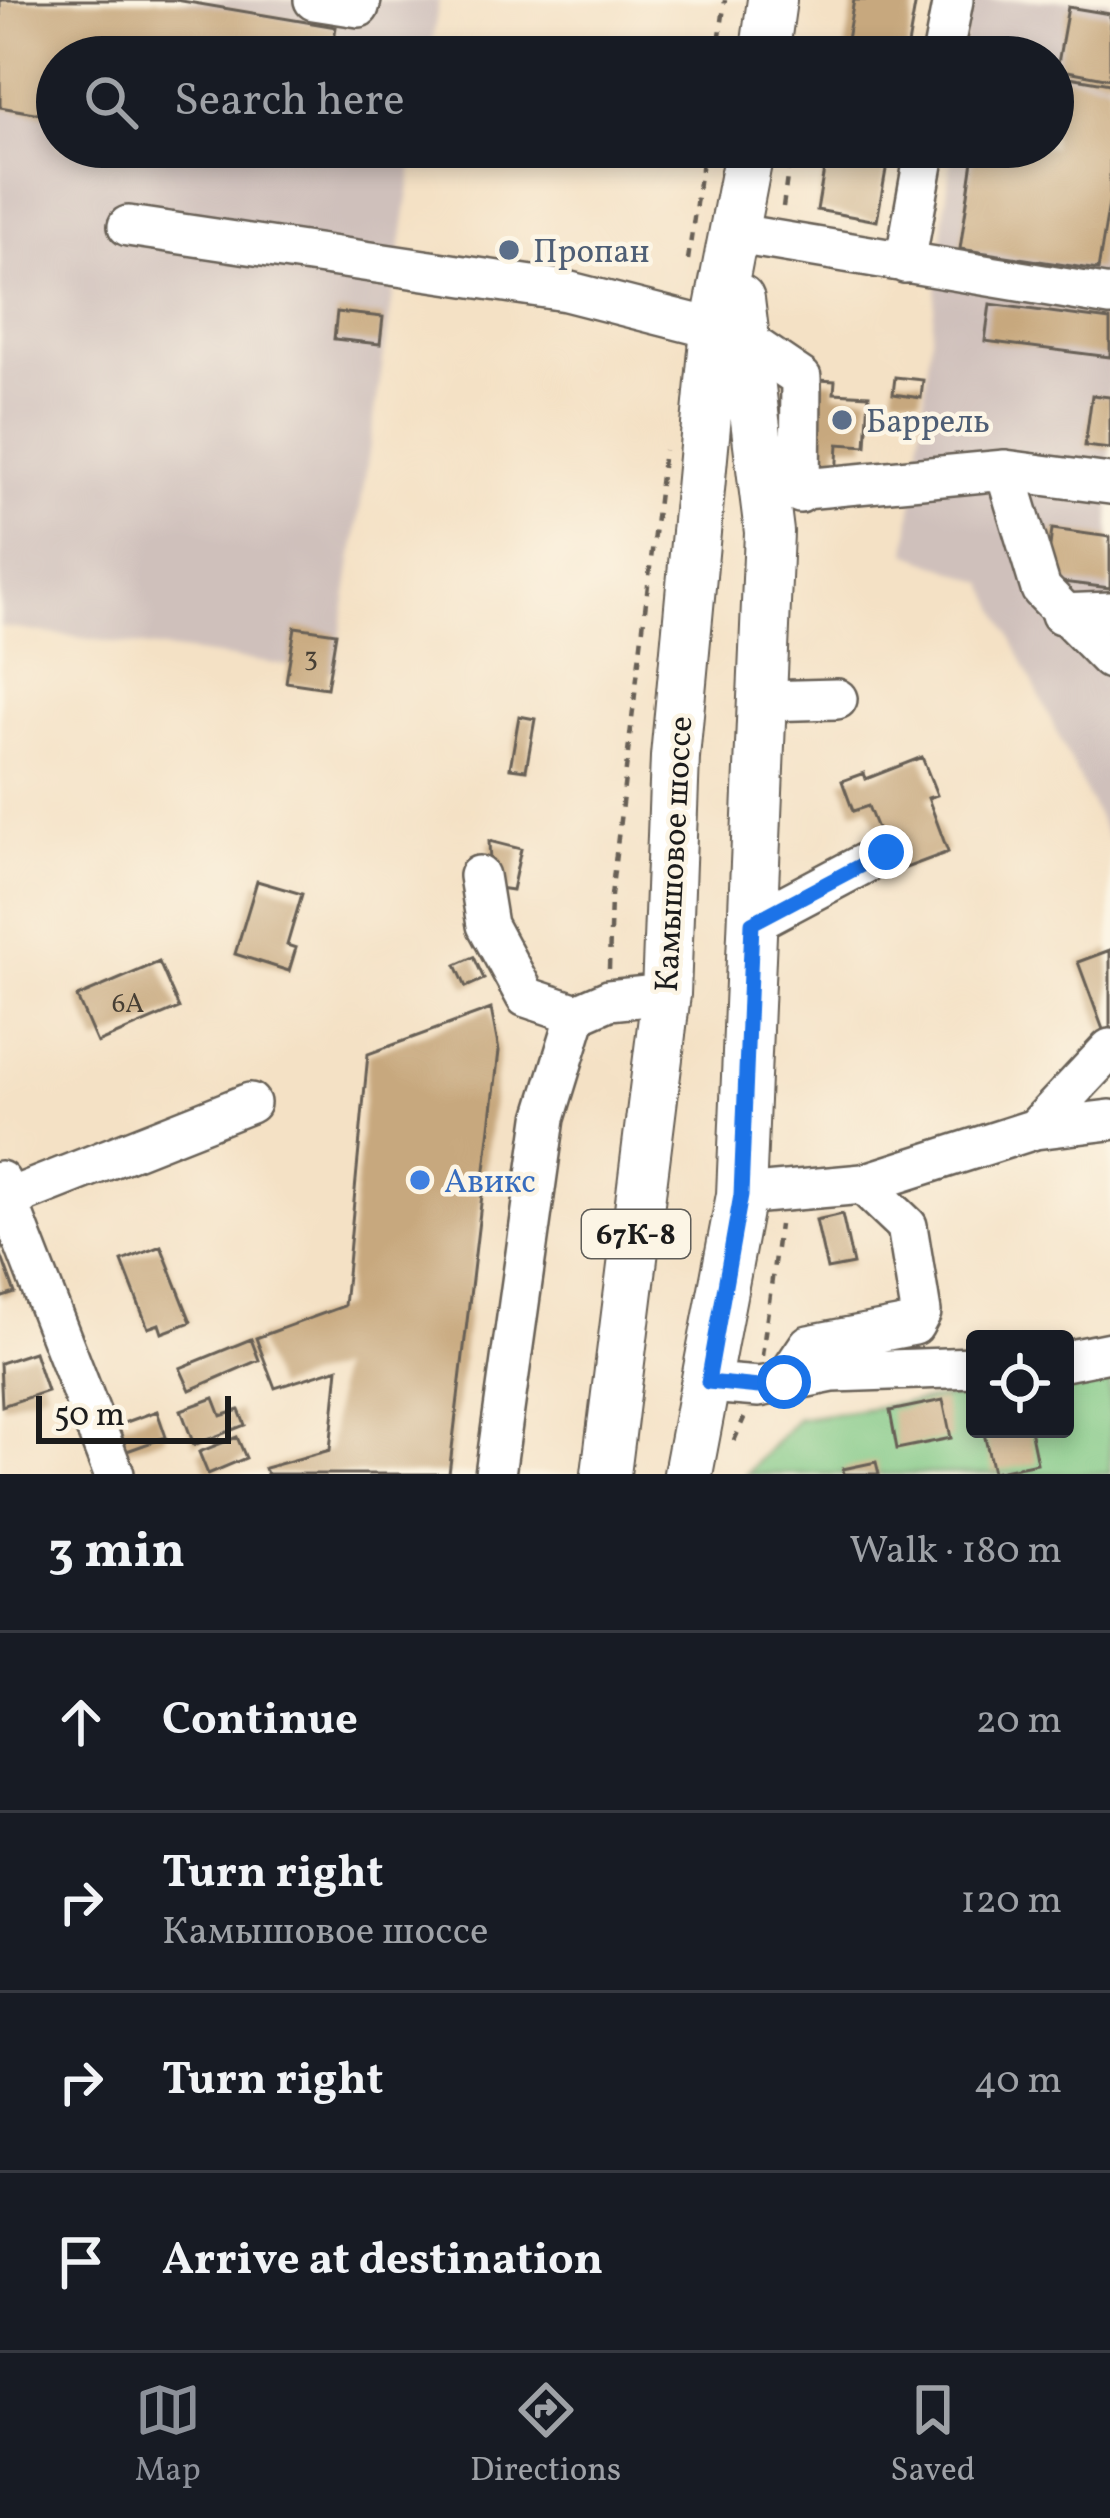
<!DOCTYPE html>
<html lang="en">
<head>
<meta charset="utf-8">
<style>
	body { margin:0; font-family:Vollkorn,serif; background:#242831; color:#f1f3f6 }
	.controls { position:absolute; right:36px; bottom:36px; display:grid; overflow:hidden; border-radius:12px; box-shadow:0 6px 18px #0003 }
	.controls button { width:108px; height:108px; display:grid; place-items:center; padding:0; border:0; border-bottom:3px solid #363941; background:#171b24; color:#f1f3f6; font:60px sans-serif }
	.scale { position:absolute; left:36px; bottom:30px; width:195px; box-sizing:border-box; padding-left:12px; border:6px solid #1c1c1c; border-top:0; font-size:33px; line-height:42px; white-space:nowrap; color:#1c1c1c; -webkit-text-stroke:9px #fcf5e5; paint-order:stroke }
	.stop { position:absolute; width:36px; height:36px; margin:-27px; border:9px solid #1a73e8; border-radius:50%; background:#fff }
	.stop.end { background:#1a73e8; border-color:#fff; box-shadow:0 3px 12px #0008 }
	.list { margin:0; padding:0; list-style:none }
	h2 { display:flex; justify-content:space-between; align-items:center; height:156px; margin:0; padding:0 48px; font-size:51px }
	h2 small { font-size:39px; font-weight:400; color:#9ea1a6 }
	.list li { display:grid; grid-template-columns:78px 1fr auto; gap:36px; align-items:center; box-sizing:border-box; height:180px; padding:0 48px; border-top:3px solid #363941 }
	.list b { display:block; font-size:45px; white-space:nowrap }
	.list p { margin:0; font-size:39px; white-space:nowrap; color:#9ea1a6 }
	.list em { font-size:39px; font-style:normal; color:#9ea1a6 }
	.icon { flex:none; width:66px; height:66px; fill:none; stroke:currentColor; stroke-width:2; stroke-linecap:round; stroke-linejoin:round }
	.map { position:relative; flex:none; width:1110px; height:1474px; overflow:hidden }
	.search { position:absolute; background:#171b24; box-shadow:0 6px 18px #0003; left:36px; right:36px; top:36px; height:132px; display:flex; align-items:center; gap:30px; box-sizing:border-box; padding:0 42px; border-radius:66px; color:#9ea1a6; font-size:45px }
	.sheet { height:876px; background:#171b24 }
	nav { display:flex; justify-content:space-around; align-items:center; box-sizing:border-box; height:168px; border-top:3px solid #363941; background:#171b24; font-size:33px; color:#9ea1a6 }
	nav a { display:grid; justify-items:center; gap:6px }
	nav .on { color:#8c9099 }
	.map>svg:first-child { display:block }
	.industrial { fill:#cfc0bb }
	.green { fill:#80c885; stroke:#4e7250; stroke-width:3 }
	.building { fill:#c7a87e }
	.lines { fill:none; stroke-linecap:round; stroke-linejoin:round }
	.minor-casing { stroke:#686157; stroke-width:44 }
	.major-casing { stroke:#686157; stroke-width:52 }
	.path { stroke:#686157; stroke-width:4.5; stroke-dasharray:9 9; stroke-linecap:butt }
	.minor { stroke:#fff; stroke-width:39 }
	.major { stroke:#fff; stroke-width:48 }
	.route { stroke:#1a73e8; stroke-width:15 }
	.service-dot { fill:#5c6f8a; stroke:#fcf5e5; stroke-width:4.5 }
	.shop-dot { fill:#3f7fe0; stroke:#fcf5e5; stroke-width:4.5 }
	.labels { text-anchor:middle; stroke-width:9; stroke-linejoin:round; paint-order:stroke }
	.number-label { font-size:27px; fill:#473f34 }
	.shield { fill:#fcf5e5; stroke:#5f5d58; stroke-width:3 }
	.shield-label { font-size:30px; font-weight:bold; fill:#1c1c1c }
	.service-label { font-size:33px; fill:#4e5e75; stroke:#fcf5e5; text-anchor:start }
	.street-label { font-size:33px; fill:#1c1c1c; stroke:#fcf5e5 }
	.shop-label { font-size:33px; fill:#366cbe; stroke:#fcf5e5; text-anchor:start }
</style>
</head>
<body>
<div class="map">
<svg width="1110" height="1474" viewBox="0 0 1110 1474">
	<rect width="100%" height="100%" fill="#fcf5e5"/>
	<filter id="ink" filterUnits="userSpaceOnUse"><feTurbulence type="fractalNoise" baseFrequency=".00833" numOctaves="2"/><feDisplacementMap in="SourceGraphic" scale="24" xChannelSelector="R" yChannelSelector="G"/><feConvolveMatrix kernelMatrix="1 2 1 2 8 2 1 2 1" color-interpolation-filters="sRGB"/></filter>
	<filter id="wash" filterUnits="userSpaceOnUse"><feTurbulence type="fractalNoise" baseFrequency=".004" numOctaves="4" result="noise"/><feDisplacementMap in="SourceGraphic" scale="48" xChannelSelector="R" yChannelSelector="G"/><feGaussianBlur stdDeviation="2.7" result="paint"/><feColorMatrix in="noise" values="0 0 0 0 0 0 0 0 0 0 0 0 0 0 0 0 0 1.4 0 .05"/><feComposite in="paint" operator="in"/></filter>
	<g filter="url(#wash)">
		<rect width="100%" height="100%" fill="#f4e1c5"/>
		<path class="industrial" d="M0 0H439L430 57H57V147H416L335 672 0 627Z
			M969 0H1110V843L985 583 907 553 952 147H1053V57H962Z"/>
		<path class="green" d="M1110 1373V1474H746L797 1419 975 1393V1429H1065V1379Z"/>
		<g id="blocks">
			<path class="building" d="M0 0H176L336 27 331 57H57V117L0 107Z
				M854 0H916L906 57H844Z
				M1068 7 1110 14V79L1057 69Z
				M1053 74 1110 84V198L1098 270 960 249 975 147H1053Z
				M254 147H317L314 160Z
				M828 147H890L877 221 817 210Z
				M990 304 1110 320V357L985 341Z
				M337 312 383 317 380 344 334 339Z
				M895 377 923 380 921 398 893 394Z
				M818 380 835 381 834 393 869 395 866 446 838 444 836 478 812 476Z
				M1092 395 1110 397V449L1085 446Z
				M1052 529 1110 537V588L1046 580Z
				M295 627 336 633 327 688 286 682Z
				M519 716 535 719 526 770 510 768Z
				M922 757 937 795 928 798 948 852 903 869 889 833 880 836 868 806 853 811 842 781 864 773 866 779Z
				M489 841 521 849 512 890 491 887Z
				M257 881 302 894 287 945 296 948 289 971 235 954Z
				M1110 950V1033L1105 1035 1078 962Z
				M474 957 484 979 466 987 456 965Z
				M159 962 179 1008 97 1043 77 997Z
				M491 1009 499 1051 449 1474H267L265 1468 330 1450 338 1368 275 1388 256 1338 344 1306 368 1054Z
				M842 1214 853 1264 827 1269 816 1220Z
				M161 1246 191 1322 162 1333 159 1324 148 1328 122 1261Z
				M0 1252 15 1293 0 1298Z
				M251 1339 259 1360 190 1390 180 1368Z
				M34 1352 47 1391 2 1406 0 1363Z
				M214 1398 221 1416 239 1410 245 1425 194 1445 181 1410Z
				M943 1400 951 1438 897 1449 890 1411Z
				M157 1411 166 1437 127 1451 118 1425Z
				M983 1429H1030L1037 1463 993 1472Z
				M237 1437 246 1458 208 1474 199 1452Z
				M876 1462 879 1474H844L843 1469Z"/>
		</g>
	</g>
	<g filter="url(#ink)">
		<use href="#blocks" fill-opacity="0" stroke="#686157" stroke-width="3"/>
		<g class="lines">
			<g class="minor-casing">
				<path id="minor" d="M314 0 359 7 361 0
					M942 57 953 0
					M128 226 566 291 715 329
					M737 234 1110 296
					M905 263 926 147
					M742 338 801 378 800 493
					M1005 470 1041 589 1110 659
					M762 493 1005 470 1110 484
					M1061 614 1110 612
					M762 701 837 699
					M479 876 487 925 526 997 577 1014
					M752 923 886 852
					M1035 1129 1110 1049
					M0 1181 114 1474
					M863 1184 1035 1129 1110 1120
					M741 1195 863 1184 907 1226 921 1312 914 1325 809 1345 784 1382
					M0 1202 250 1103
					M1065 1361 1110 1352
					M708 1383 759 1387 833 1372 975 1367
					M495 1474 545 1118 577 1014 609 1000 666 994"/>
			</g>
			<g class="major-casing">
				<path id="major" d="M764 57 772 0
					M606 1474 666 994 675 757 715 329 750 147
					M688 1474 741 1195 769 532 740 299"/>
			</g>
			<path class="path" d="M717 57 725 0
				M783 207 791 147
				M688 260 704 147
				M609 969 611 896 664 450
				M762 1356 779 1225
				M734 1441 744 1418"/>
			<use href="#minor" class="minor"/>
			<use href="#major" class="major"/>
		</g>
	</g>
	<g class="lines" filter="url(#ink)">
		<path class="route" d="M784 1382 759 1387 708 1382 741 1195 752 923 886 852"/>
	</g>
	<g class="service-dot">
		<circle cx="509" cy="250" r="12"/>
		<circle cx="842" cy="420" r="12"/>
	</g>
	<circle class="shop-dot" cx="420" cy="1180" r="12"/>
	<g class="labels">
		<g class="number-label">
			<text x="311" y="666">3</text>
			<text x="128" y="1012">6А</text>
		</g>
		<rect class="shield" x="582" y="1210" width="108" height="48" rx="9"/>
		<g class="shield-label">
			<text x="636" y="1244">67К-8</text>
		</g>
		<g class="service-label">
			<text x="533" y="262">Пропан</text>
			<text x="866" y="432">Баррель</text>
		</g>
		<g class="street-label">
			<text transform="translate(672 854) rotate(-87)" y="12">Камышовое шоссе</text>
		</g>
		<g class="shop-label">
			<text x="444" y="1192">Авикс</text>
		</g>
	</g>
</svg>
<div class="controls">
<button><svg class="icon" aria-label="locate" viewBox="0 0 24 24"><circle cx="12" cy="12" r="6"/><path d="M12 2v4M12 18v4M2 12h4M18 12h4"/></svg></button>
</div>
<div class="scale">50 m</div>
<div class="stop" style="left:784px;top:1382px"></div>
<div class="stop end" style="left:886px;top:852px"></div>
<div class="search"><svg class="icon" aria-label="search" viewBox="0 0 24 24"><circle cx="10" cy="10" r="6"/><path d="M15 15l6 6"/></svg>Search here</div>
</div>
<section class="sheet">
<h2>3 min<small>Walk · 180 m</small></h2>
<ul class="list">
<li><svg class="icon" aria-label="ahead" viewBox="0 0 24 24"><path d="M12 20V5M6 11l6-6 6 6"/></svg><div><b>Continue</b></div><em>20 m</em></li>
<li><svg class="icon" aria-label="right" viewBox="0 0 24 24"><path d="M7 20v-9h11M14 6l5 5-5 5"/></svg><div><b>Turn right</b><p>Камышовое шоссе</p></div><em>120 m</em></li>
<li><svg class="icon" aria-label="right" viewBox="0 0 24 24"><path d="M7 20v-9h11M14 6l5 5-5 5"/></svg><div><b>Turn right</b></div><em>40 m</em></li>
<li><svg class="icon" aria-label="arrive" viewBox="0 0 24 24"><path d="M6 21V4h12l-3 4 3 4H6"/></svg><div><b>Arrive at destination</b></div></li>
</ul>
</section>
<nav>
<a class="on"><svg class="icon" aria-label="map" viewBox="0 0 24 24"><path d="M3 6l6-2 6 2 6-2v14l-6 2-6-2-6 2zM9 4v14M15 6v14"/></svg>Map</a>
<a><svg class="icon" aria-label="directions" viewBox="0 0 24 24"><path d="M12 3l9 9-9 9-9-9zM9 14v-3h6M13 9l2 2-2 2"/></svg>Directions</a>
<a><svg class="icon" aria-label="saved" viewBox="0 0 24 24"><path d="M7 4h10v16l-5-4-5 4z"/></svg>Saved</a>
</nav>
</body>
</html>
